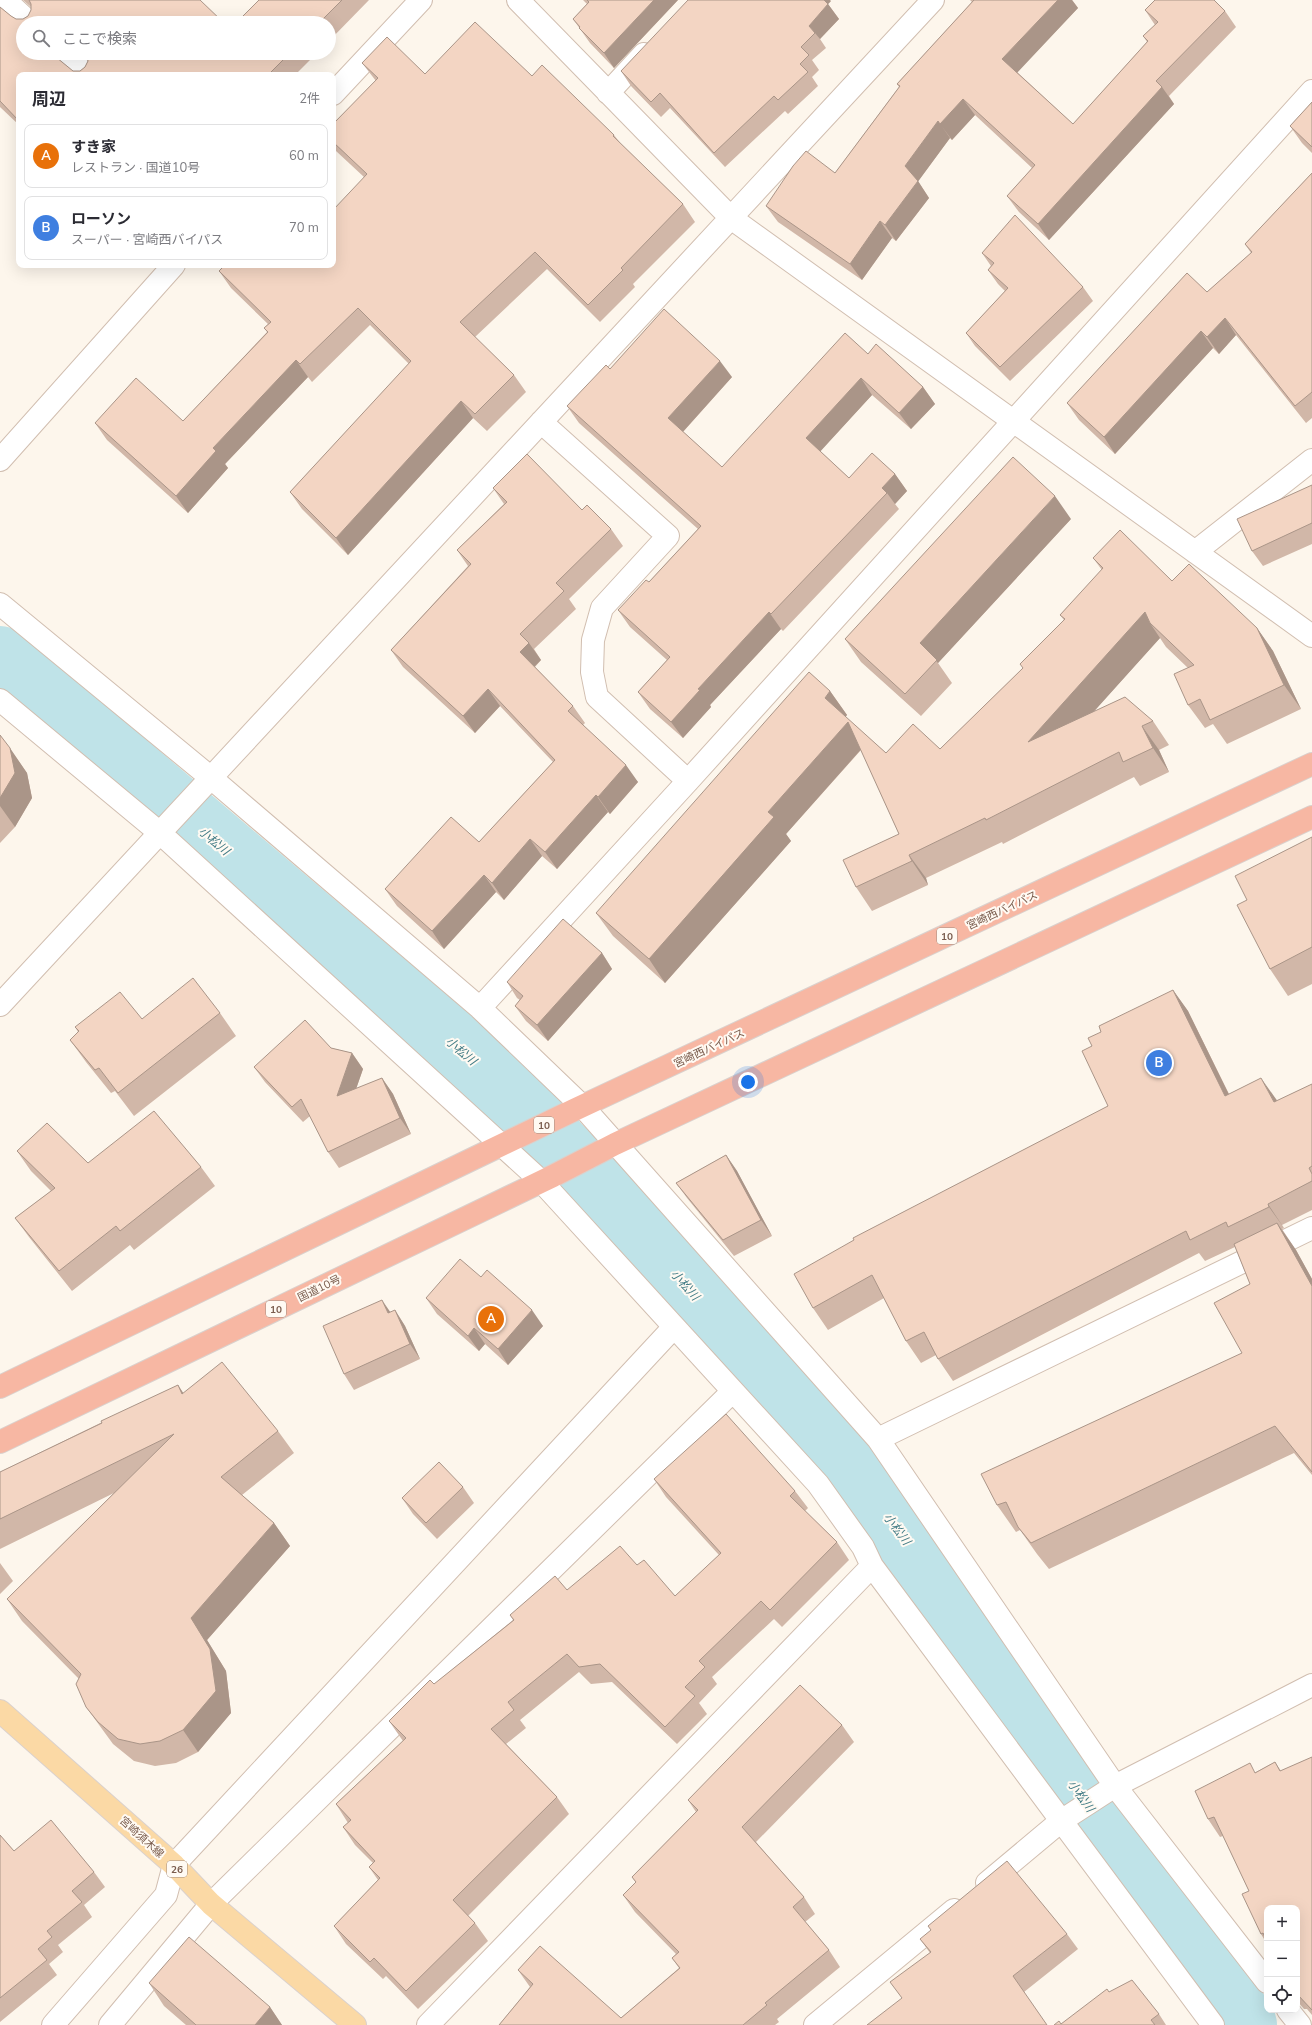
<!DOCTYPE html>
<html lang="ja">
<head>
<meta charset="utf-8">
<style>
	body { margin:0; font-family:"Nunito Sans","Noto Sans JP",sans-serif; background:#f2f2f3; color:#2b2b33 }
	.controls { position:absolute; right:12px; bottom:12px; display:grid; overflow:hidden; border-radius:8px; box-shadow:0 4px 16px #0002 }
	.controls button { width:36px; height:36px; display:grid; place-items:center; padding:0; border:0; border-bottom:1px solid #e1e1e2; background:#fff; color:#2b2b33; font:20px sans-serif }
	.you { position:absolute; left:748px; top:1082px; width:14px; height:14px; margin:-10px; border:3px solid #fff; border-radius:50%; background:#1a73e8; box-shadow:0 0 0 6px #1a73e833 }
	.badge { display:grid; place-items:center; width:26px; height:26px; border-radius:50%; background:#0f766e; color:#fff; font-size:13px; font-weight:700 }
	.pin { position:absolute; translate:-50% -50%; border:2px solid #fff; box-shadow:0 1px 4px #0006 }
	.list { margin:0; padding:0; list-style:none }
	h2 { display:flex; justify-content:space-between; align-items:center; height:52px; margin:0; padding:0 16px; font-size:17px }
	h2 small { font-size:13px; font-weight:400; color:#7c7c81 }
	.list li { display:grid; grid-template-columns:26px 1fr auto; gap:12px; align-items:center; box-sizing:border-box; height:64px; margin:0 8px 8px; padding:0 8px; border:1px solid #e1e1e2; border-radius:8px }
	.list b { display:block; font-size:15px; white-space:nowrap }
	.list p { margin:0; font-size:13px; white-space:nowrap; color:#7c7c81 }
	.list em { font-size:13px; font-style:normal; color:#7c7c81 }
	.icon { flex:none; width:22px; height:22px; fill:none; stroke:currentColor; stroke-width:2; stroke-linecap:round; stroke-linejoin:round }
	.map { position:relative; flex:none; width:1312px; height:2025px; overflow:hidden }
	.search { position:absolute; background:#fff; box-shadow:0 4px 16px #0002; left:16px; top:16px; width:320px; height:44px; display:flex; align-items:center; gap:10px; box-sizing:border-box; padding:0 14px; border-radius:22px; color:#7c7c81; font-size:15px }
	.panel { position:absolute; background:#fff; box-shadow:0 4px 16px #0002; left:16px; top:72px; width:320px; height:196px; border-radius:8px }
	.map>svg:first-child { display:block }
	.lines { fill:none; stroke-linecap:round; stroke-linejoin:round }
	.river { stroke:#bfe3e8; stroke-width:68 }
	.minor-casing { stroke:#d1beb0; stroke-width:24 }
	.major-casing { stroke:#dad1cd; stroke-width:24 }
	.highway-casing { stroke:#dad1cd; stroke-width:24 }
	.minor { stroke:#fff; stroke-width:22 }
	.major { stroke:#fbd9a5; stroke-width:22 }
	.highway { stroke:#f7b7a3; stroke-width:22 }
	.wall { fill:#d1b7a8 }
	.shaded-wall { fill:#aa9588 }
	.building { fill:#f3d5c3; stroke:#aa9588 }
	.labels { text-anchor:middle; stroke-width:4; stroke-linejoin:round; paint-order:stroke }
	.shield { fill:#fffaf3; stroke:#a28b7f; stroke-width:1 }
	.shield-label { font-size:10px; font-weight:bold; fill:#7a5c4d }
	.street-label { font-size:11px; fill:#7a5c4d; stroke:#fffaf3 }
	.water-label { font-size:12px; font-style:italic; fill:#437c86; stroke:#fffaf3 }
</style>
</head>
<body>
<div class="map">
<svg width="1312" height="2025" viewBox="0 0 1312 2025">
	<rect width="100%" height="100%" fill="#fdf6ec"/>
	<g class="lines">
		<path class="river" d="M0 660 482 1069 649 1243 865 1487 914 1552 979 1657 1206 1967 1243 2025"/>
		<g class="minor-casing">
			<path id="minor" d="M5 0 30 23
				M518 0 731 218 1312 636
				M63 53 87 75
				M608 93 644 54
				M333 94 421 0
				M541 422 668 536 602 608 593 640 592 672 597 697 688 781
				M0 460 174 265
				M1195 552 1312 460
				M0 604 210 777 480 1008 583 1107 878 1439 1115 1786 1267 1982
				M0 700 160 833 541 1181 818 1484 863 1547 872 1566 1213 2025
				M0 1005 933 0
				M480 1008 688 781 1312 91
				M878 1439 1312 1228
				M987 1883 1061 1821 1115 1786 1312 1685
				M1288 2010 1300 2025
				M53 2025 166 1895 174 1865 674 1327
				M110 2025 211 1904 732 1392
				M428 2025 872 1566
				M815 2025 954 1910"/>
		</g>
		<g class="major-casing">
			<path id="major" d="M0 1711 174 1865 211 1904 355 2025"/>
		</g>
		<g class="highway-casing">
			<path id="highway" d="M0 1387 574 1110 1312 764
				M0 1442 553 1176 615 1144 1312 817"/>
		</g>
		<use href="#minor" class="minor"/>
		<use href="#major" class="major"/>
		<use href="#highway" class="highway"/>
	</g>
	<path class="wall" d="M23 0H200L23 23V53L73 71H80L85 67 88 61V59L80 53H317L295 75H19V125L0 107V7L11 16 16 19H23L28 16 31 10V7Z
		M259 0H369L329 41V23H236Z
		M583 0H678L614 68 590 43 573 19 587 4Z
		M970 0H1072L1078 8 1017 72 1073 124 1147 42 1143 36 1155 25 1145 10 1225 11 1236 27 1169 96 1174 104 1049 240 1019 212 1007 196 1032 168 975 115 952 140 950 138 918 181 929 198 896 241 892 238 862 280 778 222 766 206 835 173 899 87 897 84 972 2Z
		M831 1 828 4 839 19 820 39 826 48 812 60 819 70 812 77 818 86 788 114 785 111 725 167 670 108 661 117 631 86 621 71Z
		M362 63 425 74 532 76 614 135 621 144 683 204 695 222 633 284 635 287 600 322 547 269 475 337 514 375 526 392 487 431 473 418 348 555 302 509 290 492 409 364 370 325 312 382 308 377 225 464 228 468 188 513 107 440 95 423 183 421 267 332 264 328 268 324 231 288 219 271 333 265 364 177 336 151 333 147V124L376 81Z
		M1312 102V153L1302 143 1290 126Z
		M1312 173V418L1306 423 1236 335 1219 354 1213 348 1115 454 1079 420 1067 403 1207 292 1251 253 1245 244Z
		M982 253 1083 287 1093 301 1010 381 975 346 966 333 1005 291 998 284 988 270 991 266Z
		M868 354 923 387 935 404 911 429 872 395 820 451 849 478 895 474 907 491 895 504 899 509 783 631 781 629 710 705 711 707 683 738 650 709 638 692 667 660 630 627 618 610 649 582 698 529 579 423 567 406 610 369 732 377 683 432 722 467Z
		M1312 485V544L1263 566 1252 551Z
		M493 488 582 510 611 529 623 546 569 599 576 609 534 649 541 660 535 667 573 706 585 723 583 725 638 782 610 814 608 812 557 869 542 856 504 900 496 892 444 949 397 906 385 889 479 842 553 762 500 706 475 733 403 667 391 650 468 566 457 550 504 504Z
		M1071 519 938 663 952 683 921 716 861 662 845 639Z
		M1093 558 1172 581 1257 628 1273 651 1301 709 1227 744 1213 724 1205 728 1188 705V668L1166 647 1160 638 1093 712 1153 721 1169 745 1159 750 1169 772 1140 786 1134 777 1003 844 1002 842 926 878 928 885 872 911 856 887 899 834 861 750 786 834 791 841 665 983 613 936 596 913 830 691 847 715 845 717 886 753 940 749 1023 668 1064 620 1060 615 1102 570Z
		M0 735 27 773 32 798 15 827 0 843Z
		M1312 837V984L1288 996 1270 969 1247 900Z
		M602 953 612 969 548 1041 526 1021 515 1006 520 1000 517 998 507 982Z
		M1173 990 1188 1011 1229 1094 1276 1099 1277 1101 1312 1084V1210L1282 1225 1284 1228 1282 1229 1296 1250 1312 1279V1475L1294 1453 1049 1569 1037 1554 1020 1530 1016 1532 997 1505 1242 1353 1250 1284 1235 1247 1205 1261 1199 1253 953 1381 938 1359 936 1355 921 1363 906 1341 884 1298 828 1330 813 1308 1108 1106 1092 1046 1101 1032Z
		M220 1013 236 1036 134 1116 115 1091 111 1093 86 1062 70 1040 78 1032 75 1027 142 1019Z
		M331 1048 352 1053 363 1069 356 1089 382 1078 393 1094 411 1134 339 1168 328 1152 310 1116 303 1122 265 1082 254 1067Z
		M17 1151 88 1163 201 1167 215 1186 134 1250 130 1245 72 1291 29 1237 15 1218 51 1191 31 1171Z
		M726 1155 737 1171 772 1236 734 1256 687 1198 676 1183Z
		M481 1277 543 1326 508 1365 485 1344 479 1351 437 1314 426 1298Z
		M395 1310 405 1326 420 1359 354 1390 344 1374Z
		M178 1385 183 1393 278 1431 294 1453 242 1495 274 1523 290 1546 207 1640 226 1671 231 1713 198 1752 176 1763 155 1766 134 1761 113 1744 86 1707 79 1679 22 1621 7 1599 114 1493 0 1549V1472Z
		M654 1479 795 1491 808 1508 805 1511 837 1542 849 1560 782 1627 774 1619 712 1677 717 1684 699 1703 707 1714 677 1744 612 1682 591 1684 579 1672 520 1720 526 1728 506 1744 557 1797 569 1814 468 1916 475 1923 488 1941 418 2009 386 1976 383 1979 346 1944 334 1926 378 1880 369 1867 373 1863 355 1845 343 1827 348 1823 336 1804 403 1741 389 1721 513 1620 510 1615 567 1590 637 1565 675 1596 719 1555 666 1497Z
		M463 1487 474 1503 437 1539 413 1514 402 1498Z
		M0 1563 13 1581 0 1594Z
		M842 1725 854 1742 756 1842 804 1897 815 1914 805 1922 829 1950 840 1967 777 2019 779 2022 775 2025H499L530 1987 518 1970 621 2018 679 1968 672 1958 676 1954 635 1912 623 1895 636 1883 632 1877 696 1812 688 1800Z
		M1312 1757V2015L1307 2009H1304L1297 2001V1908H1267V1944L1261 1934 1249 1891 1223 1836 1220 1837 1208 1819 1256 1772 1275 1762 1281 1771Z
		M0 1835 14 1851 94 1872 105 1887 84 1905 92 1917 58 1945 63 1952 49 1964 57 1975 0 2022Z
		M1067 1934 1078 1949 1024 1992 902 1998 930 1953 920 1939Z
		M149 1983 270 2007 282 2025H186L164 2006Z
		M1109 1992 1159 2014 1166 2025H1054L1061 2024Z"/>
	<path class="shaded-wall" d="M654 0H678L614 68 604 53Z
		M820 0H830L831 1 825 7Z
		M1058 0H1072L1078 8 1014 76 1002 59Z
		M828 4 839 19 820 39 815 33 809 26Z
		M1162 87 1174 104 1049 240 1038 224Z
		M963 99 975 115 952 140 940 124Z
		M938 121 950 138 917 183 905 166Z
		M918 181 929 198 896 241 885 225Z
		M880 221 892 238 862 280 850 264Z
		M1225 318 1236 335 1219 354 1207 337Z
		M1201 331 1213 348 1115 454 1104 437Z
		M296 360 308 377 225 464 228 468 188 513 176 496 213 448Z
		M720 361 732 377 680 435 668 418Z
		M861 378 872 395 818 454 806 438Z
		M923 387 935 404 911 429 899 413Z
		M461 401 473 418 348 555 336 538Z
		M895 474 907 491 895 504 887 493 882 488Z
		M1055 496 1071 519 938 663 920 643Z
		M769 612 781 629 710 705 711 707 683 738 671 722 698 689Z
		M1145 612 1150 623 1160 638 1045 766 1028 742Z
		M1257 628 1273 651 1301 709 1284 685Z
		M529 643 541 660 532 669 520 652Z
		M488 689 500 706 475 733 463 716Z
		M830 691 847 715 841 722 825 698Z
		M848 722 864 746 786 834 791 841 665 983 649 959 768 812Z
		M1142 726 1159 750 1169 772 1153 748Z
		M10 748 27 773 32 798 15 827 0 806V798Z
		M626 765 638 782 610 814 598 797Z
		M596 795 608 812 557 869 545 852Z
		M530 839 542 856 504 900 492 883Z
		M909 855 926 878 928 885 912 861Z
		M484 875 496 892 444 949 432 931Z
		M602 953 612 969 548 1041 537 1025Z
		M1173 990 1188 1011 1240 1117 1225 1096Z
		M352 1053 363 1069 348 1112 337 1096Z
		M382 1078 393 1094 411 1134 400 1118Z
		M1261 1078 1276 1099 1288 1123 1274 1102Z
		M726 1155 737 1171 772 1236 761 1220Z
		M1268 1204 1284 1228 1269 1207Z
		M1277 1223 1296 1250 1312 1279V1286Z
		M382 1300 393 1316 388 1313Z
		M395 1310 405 1326 420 1359 410 1344Z
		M532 1310 543 1326 508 1365 498 1349Z
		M474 1328 485 1344 479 1351 468 1336Z
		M178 1385 193 1408 182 1394Z
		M274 1523 290 1546 207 1640 226 1671 231 1713 198 1752 183 1730 191 1618Z
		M270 2007 282 2025H255Z"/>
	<path class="building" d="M29 0H200L224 23H23V53H51L73 71H80L85 67 88 61 87 55 86 53H290L268 75H19V121L0 101V7L11 16 16 19H23L28 16 31 10V4Z
		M259 0H342L319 23H236Z
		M587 0H654L604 53 579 28 580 27 573 19 589 2Z
		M688 0H824L828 4 809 26 815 33 801 47 809 55 800 64 808 72 778 100 774 96 714 153 660 93 651 102 621 71Z
		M974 0H1058L1002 59 1073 124 1148 41 1143 36 1158 22 1145 10 1155 0H1214L1225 11 1156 81 1162 87 1038 224 1007 196 1035 165 963 99 940 124 938 121 905 166 918 181 885 225 880 221 850 264 766 206 793 166 806 151 835 173 900 86 897 84Z
		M475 22 532 76 542 65 614 135 613 136 683 204 621 268 623 270 588 305 535 252 460 322 514 375 475 414 461 401 336 538 290 492 411 361 358 308 300 364 296 360 213 448 216 451 176 496 95 423 136 378 183 421 268 332 264 328 271 322 219 271 225 265H333V210L367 174 333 142V124L378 78 362 63 387 37 425 74Z
		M1312 102V147L1290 126Z
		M1312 173V392L1295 406 1225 318 1207 337 1201 331 1104 437 1067 403 1187 273 1207 292 1252 252 1245 244Z
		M1015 215 1083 287 1000 367 966 333 1008 288 988 270 994 263 982 253Z
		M664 309 720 361 668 418 722 467 845 333 868 354 876 344 923 387 899 413 861 378 806 438 849 478 872 453 895 474 882 488 887 493 771 614 769 612 698 689 700 690 671 722 638 692 670 657 618 610 646 580 649 582 701 526 567 406 606 365 610 369Z
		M527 454 582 510 587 505 611 529 556 583 564 591 520 634 529 643 520 652 573 706 568 711 626 765 598 797 596 795 545 852 530 839 492 883 484 875 432 931 385 889 451 817 479 842 555 760 488 689 463 716 391 650 471 564 457 550 507 502 493 488Z
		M1013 457 1055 496 920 643 937 660 905 694 845 639Z
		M1312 485V523L1252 551 1237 519Z
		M1120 530 1172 581 1189 564 1257 628 1284 685 1210 720 1200 699 1188 705 1174 674 1194 665 1150 623 1145 612 1028 742 1125 697 1153 721 1142 726 1153 748 1123 762 1119 752 986 820 985 818 909 855 912 861 856 887 843 860 899 834 848 722 768 812 774 817 649 959 596 913 809 672 830 691 825 698 886 753 913 724 940 749 1023 668 1020 664 1065 619 1060 615 1103 568 1093 558Z
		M0 735 10 748 15 773 0 798Z
		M1312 837V947L1270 969 1237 905 1247 900 1235 876Z
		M563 919 602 953 537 1025 515 1006 523 996 507 982Z
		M193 978 220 1013 118 1093 99 1068 95 1070 70 1040 79 1031 75 1027 120 992 142 1019Z
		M1173 990 1225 1096 1261 1078 1274 1102 1312 1084V1166L1309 1168 1312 1174V1181L1268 1204 1269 1207 1228 1227 1226 1222 1190 1240 1186 1231 938 1359 924 1332 906 1341 872 1275 813 1308 794 1274 854 1240 853 1238 1108 1106 1082 1051 1092 1046 1088 1038 1101 1032 1099 1026Z
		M305 1020 331 1048 352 1053 337 1096 382 1078 400 1118 328 1152 301 1099 292 1107 254 1067Z
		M154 1111 201 1167 120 1231 116 1226 59 1271 15 1218 55 1188 17 1151 47 1123 88 1163Z
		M726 1155 761 1220 723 1240 676 1183Z
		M1277 1223 1312 1286V1472L1275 1426 1031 1543 1018 1527 1006 1502 997 1505 981 1474 1242 1353 1214 1303 1250 1284 1234 1244Z
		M460 1259 481 1277 487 1270 532 1310 498 1349 474 1328 468 1336 426 1298Z
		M382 1300 388 1313 395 1310 410 1344 344 1374 323 1326Z
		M222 1362 278 1431 221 1477 274 1523 191 1618 210 1649 216 1691 183 1730 160 1741 140 1744 118 1739 98 1722 86 1707 76 1684 81 1674 7 1599 174 1434 0 1519V1472L102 1423 101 1421 178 1385 182 1394Z
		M726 1414 795 1491 790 1496 837 1542 770 1610 761 1601 699 1661 705 1667 685 1687 695 1696 665 1727 600 1664 579 1667 567 1654 508 1702 514 1710 491 1729 557 1797 453 1900 475 1923 406 1991 374 1958 370 1962 334 1926 380 1878 369 1867 375 1861 343 1827 351 1820 336 1804 406 1738 389 1721 430 1680 434 1684 514 1620 510 1615 555 1576 567 1590 620 1546 637 1565 644 1560 675 1596 721 1553 654 1479Z
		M439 1462 463 1487 426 1523 402 1498Z
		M800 1685 842 1725 742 1827 804 1897 793 1907 829 1950 765 2003 767 2005 743 2025H499L533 1984 518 1970 540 1946 621 2018 680 1968 672 1958 679 1952 623 1895 636 1882 632 1877 698 1810 688 1800Z
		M1312 1757V2010L1297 1994V1908H1267V1941L1263 1933 1261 1934 1242 1894 1249 1891 1214 1817 1208 1819 1195 1791 1250 1763 1255 1773 1275 1762 1280 1771Z
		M51 1820 94 1872 72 1891 82 1902 47 1931 52 1937 38 1949 47 1960 0 1998V1835L14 1851Z
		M1007 1861 1067 1934 1013 1976 1047 2025H867L902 1998 890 1982 931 1952 920 1939 931 1930 928 1926Z
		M189 1937 270 2007 255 2025H196L149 1983Z
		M1132 1980 1159 2014 1151 2020 1155 2025H1054L1059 2021 1061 2024 1107 1989 1109 1992Z"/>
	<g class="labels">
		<g class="shield">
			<rect x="937" y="928" width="20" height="16" rx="3"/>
			<rect x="534" y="1117" width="20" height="16" rx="3"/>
			<rect x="266" y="1301" width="20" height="16" rx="3"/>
			<rect x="167" y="1861" width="20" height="16" rx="3"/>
		</g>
		<g class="shield-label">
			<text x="947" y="940">10</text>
			<text x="544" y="1129">10</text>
			<text x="276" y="1313">10</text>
			<text x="177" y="1873">26</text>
		</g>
		<g class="street-label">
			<text transform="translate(1002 910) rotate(-25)" y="4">宮崎西バイパス</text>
			<text transform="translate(709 1048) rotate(-25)" y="4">宮崎西バイパス</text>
			<text transform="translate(319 1288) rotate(-26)" y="4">国道10号</text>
			<text transform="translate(142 1837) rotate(42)" y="4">宮崎須木線</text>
		</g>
		<g class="water-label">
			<text transform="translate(214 841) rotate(40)" y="4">小松川</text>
			<text transform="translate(461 1051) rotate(40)" y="4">小松川</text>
			<text transform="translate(685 1285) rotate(48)" y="4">小松川</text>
			<text transform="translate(897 1529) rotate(53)" y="4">小松川</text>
			<text transform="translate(1081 1796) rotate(54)" y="4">小松川</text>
		</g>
	</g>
</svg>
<div class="controls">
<button>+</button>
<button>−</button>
<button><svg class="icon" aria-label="locate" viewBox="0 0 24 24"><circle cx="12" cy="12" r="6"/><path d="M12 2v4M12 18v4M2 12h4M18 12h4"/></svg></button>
</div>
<div class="you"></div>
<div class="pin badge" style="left:491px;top:1319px;background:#e8710a">A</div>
<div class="pin badge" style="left:1159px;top:1063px;background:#3f7fe0">B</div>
<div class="search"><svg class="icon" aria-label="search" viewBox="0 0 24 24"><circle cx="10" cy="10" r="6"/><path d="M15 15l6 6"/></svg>ここで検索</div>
<section class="panel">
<h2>周辺<small>2件</small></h2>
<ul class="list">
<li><span class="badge" style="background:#e8710a">A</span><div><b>すき家</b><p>レストラン · 国道10号</p></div><em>60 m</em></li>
<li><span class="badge" style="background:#3f7fe0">B</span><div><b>ローソン</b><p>スーパー · 宮崎西バイパス</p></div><em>70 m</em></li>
</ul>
</section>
</div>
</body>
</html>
